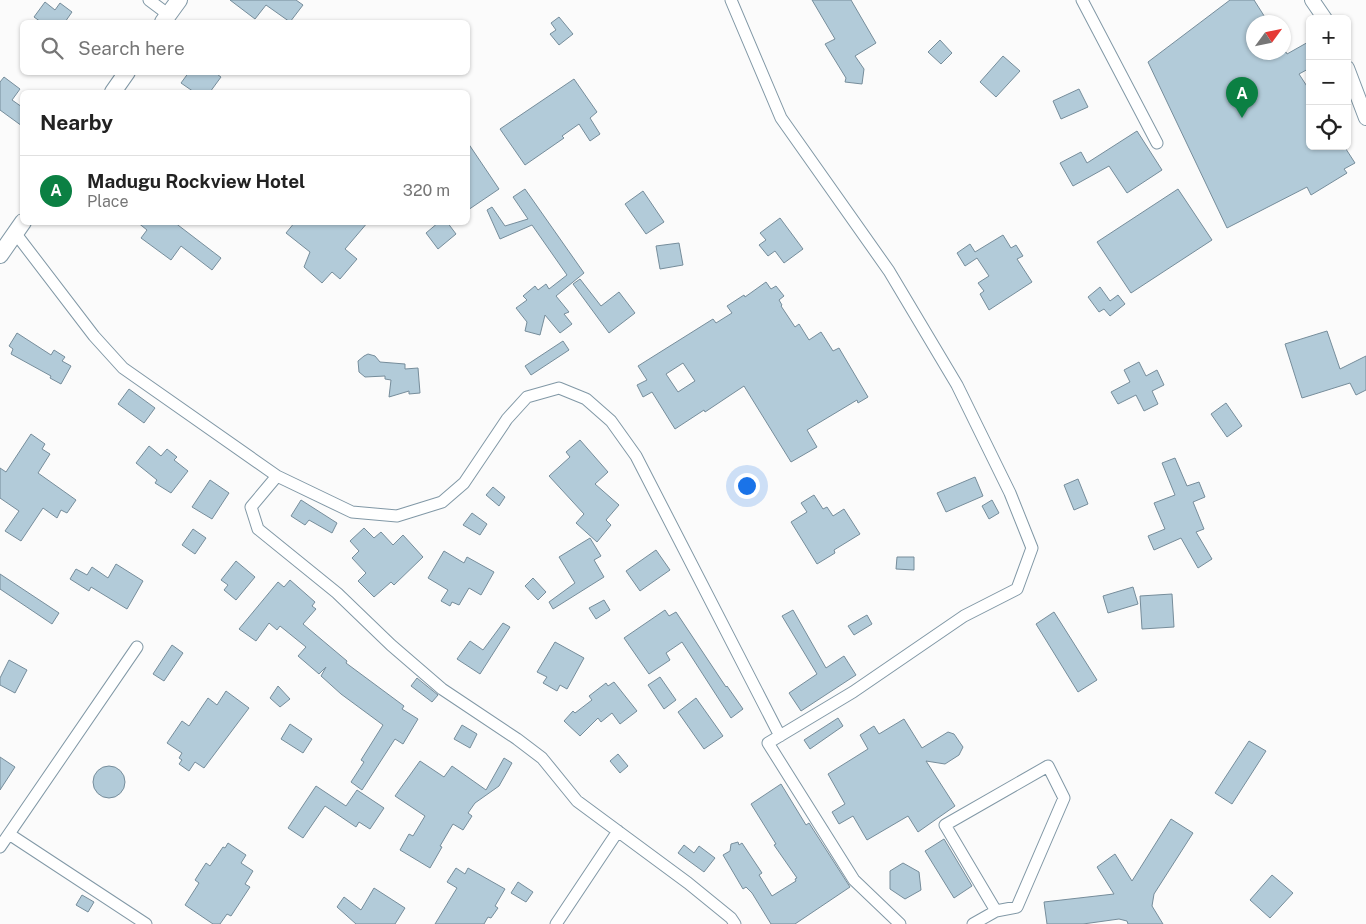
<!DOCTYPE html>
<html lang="en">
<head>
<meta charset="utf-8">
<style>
	body { margin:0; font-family:"Public Sans",sans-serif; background:#f2f2f2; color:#222 }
	.controls { position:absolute; right:15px; top:15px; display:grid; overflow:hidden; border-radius:8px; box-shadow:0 1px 4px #0004 }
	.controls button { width:45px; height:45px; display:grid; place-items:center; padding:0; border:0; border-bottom:1px solid #e0e0e0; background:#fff; color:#222; font:25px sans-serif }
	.compass { position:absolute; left:1246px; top:15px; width:45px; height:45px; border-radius:50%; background:#fff; box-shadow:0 1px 4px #0004; rotate:57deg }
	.you { position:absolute; left:746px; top:485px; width:18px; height:18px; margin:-12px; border:4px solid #fff; border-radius:50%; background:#1a73e8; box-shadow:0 0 0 8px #1a73e833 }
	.badge { display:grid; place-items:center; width:32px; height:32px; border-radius:50%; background:#0b8043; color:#fff; font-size:16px; font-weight:700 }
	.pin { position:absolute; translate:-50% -41px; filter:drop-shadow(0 1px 2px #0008) }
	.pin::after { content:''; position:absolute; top:26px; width:18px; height:15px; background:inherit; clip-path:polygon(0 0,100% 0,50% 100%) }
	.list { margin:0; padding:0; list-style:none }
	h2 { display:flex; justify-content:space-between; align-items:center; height:65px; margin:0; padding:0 20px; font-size:21px }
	h2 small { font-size:16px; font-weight:400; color:#767676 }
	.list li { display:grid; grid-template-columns:32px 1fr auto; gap:15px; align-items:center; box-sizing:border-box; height:70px; padding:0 20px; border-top:1px solid #e0e0e0 }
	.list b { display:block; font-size:19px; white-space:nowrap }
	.list p { margin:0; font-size:16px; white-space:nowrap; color:#767676 }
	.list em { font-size:16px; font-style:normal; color:#767676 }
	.icon { flex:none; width:28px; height:28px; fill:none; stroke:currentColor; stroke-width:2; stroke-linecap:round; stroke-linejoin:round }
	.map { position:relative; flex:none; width:1366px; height:924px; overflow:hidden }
	.search { position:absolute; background:#fff; box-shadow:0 1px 4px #0004; left:20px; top:20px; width:450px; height:55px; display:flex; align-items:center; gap:12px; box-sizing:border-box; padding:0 18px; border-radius:8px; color:#767676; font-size:19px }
	.panel { position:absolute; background:#fff; box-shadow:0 1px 4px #0004; left:20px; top:90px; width:450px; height:135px; border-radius:8px }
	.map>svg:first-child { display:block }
	.building { fill:#b2cbd9; stroke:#768d9b; fill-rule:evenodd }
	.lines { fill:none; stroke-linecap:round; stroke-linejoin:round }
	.minor-casing { stroke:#8198a6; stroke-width:13 }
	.tertiary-casing { stroke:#8198a6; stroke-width:16 }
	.secondary-casing { stroke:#8198a6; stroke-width:18 }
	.minor { stroke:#fff; stroke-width:11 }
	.tertiary { stroke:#fff; stroke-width:14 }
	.secondary { stroke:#fff; stroke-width:16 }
</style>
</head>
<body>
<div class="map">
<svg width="1366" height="924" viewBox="0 0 1366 924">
	<rect width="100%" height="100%" fill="#fbfbfb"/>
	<path class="building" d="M230 0H296L303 5 290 22 266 5 255 19Z
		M812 0H851L876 43 855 56 864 69 862 84 845 82 846 78 825 44 835 39Z
		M1230 0H1254L1268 22H1254V52H1286L1287 54 1310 41V68L1299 74 1310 91V146H1344L1355 163 1344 169 1347 173 1311 195 1307 187 1227 228 1148 62Z
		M45 2 55 10 60 3 72 12 65 22H41L34 17Z
		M559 17 573 34 559 45 550 34 556 30 551 23Z
		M940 40 952 53 941 64 928 52Z
		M1003 56 1020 71 996 97 980 82Z
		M189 72H214L221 77 210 92H194L181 83Z
		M4 77 20 89 12 100 22 107V126L0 110V82Z
		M574 79 597 112 590 118 600 134 590 141 579 124 562 136 564 138 525 165 500 129Z
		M1079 89 1088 107 1061 119 1053 101Z
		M1137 131 1162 170 1127 193 1109 166 1073 186 1060 163 1081 152 1087 163Z
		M468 143 499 189 468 210Z
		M525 189 584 273 556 296 569 312 564 314 572 324 560 333 545 315 540 335 525 331 527 322 516 308 527 300 523 296 535 286 538 290 546 284 549 289 567 275 532 225 500 239 487 210 492 207 505 226 528 219 513 197Z
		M1178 189 1212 240 1131 293 1097 242Z
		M643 191 664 222 646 234 625 204Z
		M780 218 803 249 784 263 775 251 768 256 759 245 766 240 760 233Z
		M137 222H174L221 258 212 270 181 246 171 260 141 238 147 230Z
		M295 222H368L345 249 357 259 340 279 332 272 322 283 304 267 310 252 286 233Z
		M439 222H447L456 234 438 249 426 233Z
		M1003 235 1011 248 1016 245 1023 256 1017 259 1032 282 989 310 980 294 984 291 978 283 989 276 977 258 965 266 957 253 970 244 975 252Z
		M679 243 683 265 660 269 656 246Z
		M580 279 601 306 619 292 635 313 609 333 573 284Z
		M766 282 771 289 776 286 784 296 779 300 782 305 781 306 795 327 799 324 809 340 821 332 833 351 839 348 868 397 858 403 857 400 807 430 817 447 791 462 744 386 705 412 704 410 675 429 652 392 643 397 637 385 647 380 638 366 713 319 716 323 732 313 727 306 744 295 745 297ZM683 363 695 381 678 392 666 374Z
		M1100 287 1110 301 1118 295 1125 304 1110 316 1104 309 1099 312 1088 297Z
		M1327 331 1340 369 1366 356V390L1356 395 1350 383 1302 398 1285 344Z
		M17 333 51 355 54 350 65 357 62 361 71 366 61 384 50 378 51 376 11 354 13 349 9 346Z
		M563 341 569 350 531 375 525 366Z
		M368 354 375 356 380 362 405 364V369L418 368 420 393 409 394V391L389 397 391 380 385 379V376L365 377 359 372 358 361 364 356Z
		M1139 362 1146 376 1157 370 1164 385 1152 391 1158 404 1144 411 1136 395 1118 404 1111 392 1130 382 1124 370Z
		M129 389 155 408 144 423 118 404Z
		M1226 403 1242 426 1227 437 1211 414Z
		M31 434 45 444 42 449 50 454 38 473 76 500 67 513 61 510 57 518 43 508 21 541 5 531 19 511 0 498V468L6 472Z
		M580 440 608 472 595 484 619 505 606 520 611 525 597 542 576 523 584 514 549 476 570 457 566 452Z
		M149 446 161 456 167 449 177 457 174 460 188 471 171 493 155 483 157 480 136 463Z
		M1175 458 1187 486 1199 482 1205 497 1193 502 1204 529 1196 532 1212 559 1198 568 1181 538 1154 550 1148 536 1165 529 1154 503 1175 495 1162 463Z
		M975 477 983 496 946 512 937 493Z
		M1078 479 1088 504 1074 510 1064 485Z
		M210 480 229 493 212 519 192 507Z
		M493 487 505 497 499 506 486 495Z
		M814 495 823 509 827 507 833 516 844 509 860 534 834 550 835 553 817 564 791 522 807 512 801 503Z
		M301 500 337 523 332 533 309 520 305 525 291 516Z
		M992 500 999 513 989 519 982 506Z
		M472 513 487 524 480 535 463 525Z
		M364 528 374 538 381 532 393 545 403 535 423 557 394 585 391 582 374 597 358 581 366 573 352 558 359 551 350 541Z
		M193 529 206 538 195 554 182 545Z
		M590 538 601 556 594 560 604 577 553 609 549 602 575 583 559 557Z
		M656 550 670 570 640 591 626 571Z
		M444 551 464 563 467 557 494 572 481 595 469 588 459 605 452 602 450 606 441 601 448 590 428 578Z
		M897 557H914V570L896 569Z
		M236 561 255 577 236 600 224 590 228 585 221 580Z
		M116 564 143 581 127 609 91 587 89 591 70 579 76 569 87 575 92 567 108 578Z
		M0 574 59 613 52 624 0 589Z
		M533 578 546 592 538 600 525 586Z
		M290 580 315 602 312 606 316 609 303 624 347 661 346 663 404 706 402 709 418 719 403 744 395 739 362 790 351 782 364 762 361 760 383 725 341 694 321 676 326 667 319 674 298 656 306 647 280 626 277 630 269 623 256 641 239 629 278 582 284 587Z
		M1133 587 1138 604 1108 613 1103 596Z
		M1172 594 1174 627 1142 629 1140 596Z
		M604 600 610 610 596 619 589 608Z
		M665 610 669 616 676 612 726 687 727 686 743 709 731 718 682 642 666 653 670 660 649 674 624 638Z
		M793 610 826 668 844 656 856 675 801 711 789 693 817 674 782 616Z
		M1054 612 1097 680 1078 692 1036 624Z
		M867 615 872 624 854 635 848 626Z
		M503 623 510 627 480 674 457 659 470 641 483 650Z
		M555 642 584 658 567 689 560 685 557 691 543 683 547 677 537 672Z
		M172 645 183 653 164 681 153 674Z
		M9 660 27 670 15 693 0 685V678Z
		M660 677 676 700 664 709 648 685Z
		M417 678 438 695 432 702 411 686Z
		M614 682 637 711 620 724 612 713 601 722 598 718 580 736 564 721 573 711 575 713 592 700 589 696 606 683 608 686Z
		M278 686 290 699 280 707 270 698Z
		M226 691 249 708 204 768 195 762 189 771 179 764 182 760 179 758 182 753 167 743 182 721 189 726 208 698 217 705Z
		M696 698 723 736 704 749 678 712Z
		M838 718 843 726 810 749 804 740Z
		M904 719 922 748 948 732 954 734 963 747 959 755 945 764 926 761 955 806 918 832 908 816 867 840 853 816 839 824 832 812 845 804 828 774 868 749 860 735 874 726 879 734Z
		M290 724 312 739 303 753 281 739Z
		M462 725 477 734 470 748 454 739Z
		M1249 741 1266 751 1232 804 1215 793Z
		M618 754 628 766 620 773 610 761Z
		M0 757 15 767 0 790Z
		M504 758 512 763 499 786 475 803 468 813 472 816 463 830 453 824 440 846 442 847 430 868 400 850 409 834 413 836 425 816 395 796 420 761 444 777 452 766 486 790Z
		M93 782a16 16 0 1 1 32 0a16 16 0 1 1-32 0Z
		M781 784 806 825 809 823 850 887 795 924H771L752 893 746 887 743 889 723 855 730 851 731 844 738 842 739 845 742 843 762 873 759 875 772 896 796 881 795 879 797 878 774 845 776 844 751 804Z
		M316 786 346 806 357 790 384 808 370 829 359 822 356 827 325 806 303 838 288 828Z
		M1171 819 1193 833 1154 894 1152 906 1163 924H1128L1127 921 1119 919 1083 924H1047L1044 902 1114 894 1097 867 1115 854 1132 881Z
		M944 839 972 886 954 898 925 851Z
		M228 843 246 855 241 863 253 871 245 884 250 887 231 916 227 914 220 924H213L185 905 199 883 195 880 206 863 210 866 223 847 225 848Z
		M684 845 694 853 699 846 715 858 704 872 678 853Z
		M903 863 919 872 921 890 905 899 890 889V871Z
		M456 868 465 874 468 868 505 889 495 906 498 908 491 918 488 917 484 924H435L457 888 447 882Z
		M1272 875 1293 893 1270 918 1250 900Z
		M518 882 533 892 526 902 511 893Z
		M374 888 405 908 395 924H356L337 907 344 897 361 910Z
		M82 895 94 902 88 912 76 905Z"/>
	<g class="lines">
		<g class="minor-casing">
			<path id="minor" d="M149 0 169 15
				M731 0 781 118 889 271 957 385 1010 493 1032 548 1017 589 964 616 853 692 768 743 854 880 900 924
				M1082 0 1157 143
				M16 234 94 336 123 368 277 476 352 512 397 516 442 502 464 483 507 419 527 397 559 388 586 399 611 421 636 456 780 736
				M277 476 251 507 258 529 337 593 391 645 442 689 517 739 542 758 577 801 688 883 731 918 735 924
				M9 834 146 924
				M0 847 137 647
				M556 924 618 831
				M973 924 996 911 1017 907 1064 798 1048 766 945 825 996 911"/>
		</g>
		<g class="tertiary-casing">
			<path id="tertiary" d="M1312 0 1325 19
				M1347 68 1366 118"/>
		</g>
		<g class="secondary-casing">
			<path id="secondary" d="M163 22 179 0
				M113 92 127 72
				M0 255 23 222"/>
		</g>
		<use href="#minor" class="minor"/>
		<use href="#tertiary" class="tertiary"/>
		<use href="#secondary" class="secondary"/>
	</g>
</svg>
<div class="controls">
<button>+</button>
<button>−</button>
<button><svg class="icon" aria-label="locate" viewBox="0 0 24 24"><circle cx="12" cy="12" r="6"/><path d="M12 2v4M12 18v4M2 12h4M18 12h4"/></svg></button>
</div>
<svg class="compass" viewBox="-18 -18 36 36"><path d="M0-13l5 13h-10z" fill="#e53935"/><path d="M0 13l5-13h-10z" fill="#767676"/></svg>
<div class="you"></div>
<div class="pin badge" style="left:1242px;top:118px">A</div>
<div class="search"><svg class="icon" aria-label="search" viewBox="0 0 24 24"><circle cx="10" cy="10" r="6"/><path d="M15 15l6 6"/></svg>Search here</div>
<section class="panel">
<h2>Nearby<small></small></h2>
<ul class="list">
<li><span class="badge">A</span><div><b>Madugu Rockview Hotel</b><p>Place</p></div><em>320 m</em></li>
</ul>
</section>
</div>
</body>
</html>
